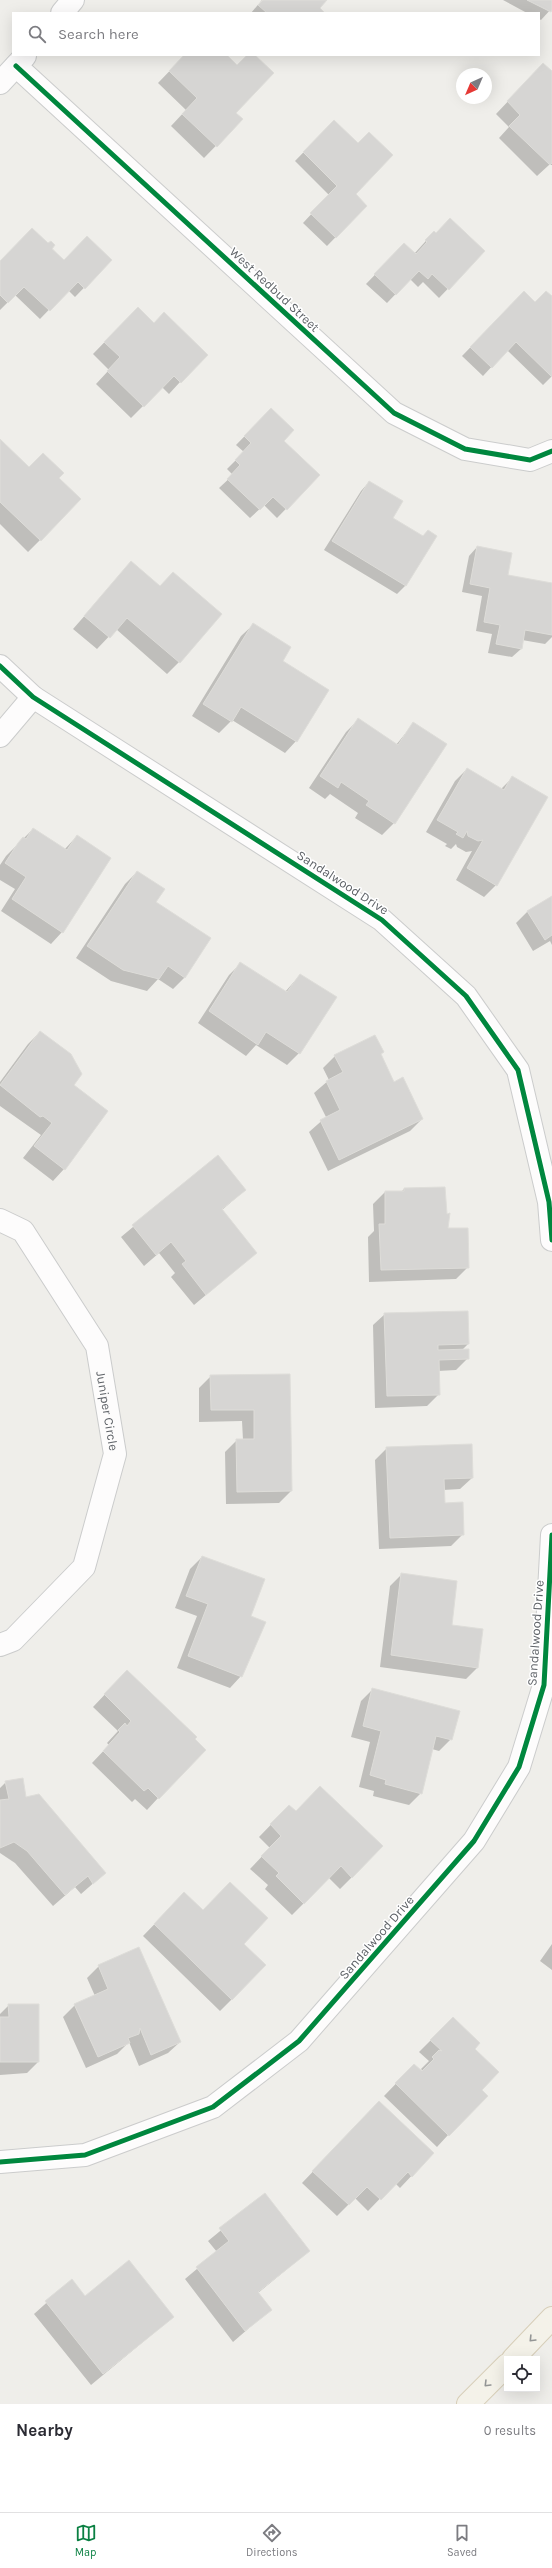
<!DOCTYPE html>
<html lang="en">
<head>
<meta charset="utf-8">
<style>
	body { margin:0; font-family:Karla,sans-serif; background:#f7f7f7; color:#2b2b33 }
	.controls { position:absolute; right:12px; bottom:12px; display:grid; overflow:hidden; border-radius:0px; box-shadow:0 4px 16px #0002 }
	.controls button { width:36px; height:36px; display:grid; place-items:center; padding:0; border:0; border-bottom:1px solid #e1e1e2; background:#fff; color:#2b2b33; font:20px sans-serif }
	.compass { position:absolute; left:456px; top:68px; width:36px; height:36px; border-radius:50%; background:#fff; box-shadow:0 4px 16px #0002; rotate:224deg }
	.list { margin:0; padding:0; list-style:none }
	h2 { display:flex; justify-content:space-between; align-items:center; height:52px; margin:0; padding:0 16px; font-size:17px }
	h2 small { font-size:13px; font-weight:400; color:#7c7c81 }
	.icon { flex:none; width:22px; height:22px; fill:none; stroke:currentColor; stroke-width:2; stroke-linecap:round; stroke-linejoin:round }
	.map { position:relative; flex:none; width:552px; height:2404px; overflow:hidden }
	.search { position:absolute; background:#fff; box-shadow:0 4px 16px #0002; left:12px; right:12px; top:12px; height:44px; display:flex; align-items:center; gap:10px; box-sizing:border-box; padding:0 14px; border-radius:0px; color:#7c7c81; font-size:15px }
	.sheet { height:108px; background:#fff }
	nav { display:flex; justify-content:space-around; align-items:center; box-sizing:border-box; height:56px; border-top:1px solid #e1e1e2; background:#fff; font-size:11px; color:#7c7c81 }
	nav a { display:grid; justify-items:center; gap:2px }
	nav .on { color:#0b8043 }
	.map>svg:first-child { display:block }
	.shadow { fill:#0003 }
	.building { fill:#d6d5d3; stroke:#deddd9 }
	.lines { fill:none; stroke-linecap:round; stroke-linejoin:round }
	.minor-casing { stroke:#cbcccc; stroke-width:24 }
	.major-casing { stroke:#d7ceb8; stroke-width:24 }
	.minor { stroke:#fdfcfc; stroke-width:22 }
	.major { stroke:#f4f2e9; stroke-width:22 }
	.cycleway-casing { stroke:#fff; stroke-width:8 }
	.cycleway { stroke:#00873e; stroke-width:5 }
	.oneway { stroke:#939595 }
	.labels { text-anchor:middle; stroke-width:3; stroke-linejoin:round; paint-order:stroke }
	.street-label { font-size:13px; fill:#5f6368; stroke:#fff }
</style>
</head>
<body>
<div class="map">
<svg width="552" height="2404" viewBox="0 0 552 2404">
	<rect width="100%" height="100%" fill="#efeeea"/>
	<path class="shadow" d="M262 0H326L318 8 324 13H251Z
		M503 0H552V8L541 20 539 19V13H527Z
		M185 55H226L237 66 248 55H253L235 113 242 119 204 158 171 126 186 110 158 83Z
		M552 73V165H549L537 176 499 138 509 127 496 114 532 76Z
		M334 121 354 194 366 206 327 246 303 223 329 195 295 161Z
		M434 232 484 251 439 298 423 282 418 287 410 279 387 303 366 284 404 245 414 254Z
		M48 244 64 261 111 260 75 297 68 290 40 319 15 295 0 310V262Z
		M524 292 535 303 552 298V376L543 385 507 350 483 376 462 356Z
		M126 320 180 382 169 394 162 387 131 418 96 384 109 370 93 354Z
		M271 409 283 441 319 475 277 518 264 505 250 518 219 488 233 475 227 469 244 452 236 445Z
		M0 441 29 468 58 478 40 540 28 552 0 524Z
		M369 482 391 518 422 537 428 531 436 536 405 586 397 594 324 550 361 491Z
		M477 547 507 575 552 584V637L545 644 522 640 521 649 512 657 488 653 492 634 476 631 482 596 462 592 469 556Z
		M131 563 179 662 167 674 116 629 97 649 73 629Z
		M253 625 281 662 296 741 285 753 232 720 219 733 192 716 241 636Z
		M358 720 396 745 413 724 394 823 382 835 355 818 358 813 330 794 325 799 309 788 346 732Z
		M467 769 501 789 513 777 496 885 484 897 456 880 472 851 466 852 457 847 456 844 451 849 445 846 447 844 426 832 455 781Z
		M33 829 64 850 77 836 62 932 51 944 1 911 15 889 0 880V865L6 856Z
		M137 872 155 902 185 977 173 989 158 979 147 991 111 981 76 958 125 884Z
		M552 897V945L550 941 533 951 516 923 528 911Z
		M240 964 285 992 300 975 299 1053 287 1065 256 1045 246 1056 198 1023 229 975Z
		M40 1032 72 1085 64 1169 53 1181 23 1158 41 1135 0 1106V1082L28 1044Z
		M380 1055 394 1083 422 1119 410 1131 328 1171 309 1132 326 1117 314 1093 329 1080 323 1068 335 1056Z
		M218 1156 245 1190 222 1210 256 1253 194 1305 171 1277 175 1273 159 1253 144 1266 121 1237Z
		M404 1189 447 1229 468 1267 456 1279 369 1282 368 1237 374 1231 373 1204 385 1192H401Z
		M385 1314 468 1344 462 1350 468 1358 456 1370 438 1371 439 1394 427 1406 375 1408 373 1325Z
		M289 1375 291 1491 279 1503 226 1504 225 1452 237 1440H243L242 1421 199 1422V1388L211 1376Z
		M387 1448 472 1478 460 1489 443 1490 444 1504 463 1534 451 1546 379 1549 375 1460Z
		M202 1557 250 1617 241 1676 230 1688 177 1668 197 1616 175 1608 190 1569Z
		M402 1574 478 1667 466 1679 380 1667 390 1586Z
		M127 1671 158 1798 147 1810 135 1799 132 1802 92 1763 109 1745 107 1743 118 1731 93 1707Z
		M373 1689 451 1739 439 1751 432 1749 421 1793 409 1805 373 1796 374 1791 359 1787 370 1742 351 1737 361 1701Z
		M6 1782 105 1873 81 1894 75 1887 53 1906 15 1863 0 1853V1788Z
		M289 1806 352 1877 340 1889 329 1878 292 1915 265 1889 268 1885 250 1869 270 1848 259 1837Z
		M173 1905 203 1911 242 1944 232 1999 220 2011 143 1936Z
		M552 1944V1970L540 1961Z
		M99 1966 180 2042 168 2053 139 2066 129 2042 117 2054 86 2068 63 2017 75 2005 95 1996 87 1978Z
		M9 2005 38 2062 27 2073 0 2075V2014Z
		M453 2018 473 2049 481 2090 448 2135 437 2147 384 2096 414 2065 422 2073 423 2071 421 2069 429 2061 419 2052Z
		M368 2114 433 2153 400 2188 395 2183 368 2211 355 2198 337 2216 302 2183Z
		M265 2194 309 2251 258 2293 271 2309 233 2342 185 2279 217 2252 208 2241Z
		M72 2280 85 2297 173 2317 91 2385 34 2314Z"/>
	<path class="building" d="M263 0H327L320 8 325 13H267L258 5Z
		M527 0H552V10L551 12Z
		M184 55H227L237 65 247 55H255L274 73 236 113 243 119 217 147 182 114 197 98 169 71Z
		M543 63 552 71V163L550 165 509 126 520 115 507 101Z
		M334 120 358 143 369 132 393 155 356 194 367 206 336 238 310 213 337 186 303 152Z
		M450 218 485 251 449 290 432 274 428 279 419 271 396 295 374 274 404 243 416 254 427 242 425 240 434 231 436 233Z
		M32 228 48 243 51 241 55 245 52 249 64 260 87 236 112 260 85 289 78 282 50 311 24 287 8 303 0 295V261Z
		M524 291 535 302 546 291 552 296V377L516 342 492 368 470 347Z
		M138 307 154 323 164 312 208 355 181 383 174 376 144 407 107 371 120 357 104 342Z
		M271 408 294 430 284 441 320 475 287 510 273 497 260 510 227 479 240 465 235 460 251 443 244 436Z
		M0 439 29 467 43 453 64 473 59 478 81 499 41 541 0 502Z
		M369 481 403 501 393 518 423 536 428 530 437 536 406 586 332 541Z
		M477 546 512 553 508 575 552 583V635L525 630 522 649 496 644 500 625 484 622 490 588 470 584Z
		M131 561 160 586 173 572 222 614 180 663 127 618 110 638 84 616Z
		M253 623 291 647 283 661 329 690 297 742 241 707 232 722 203 704Z
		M358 718 398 745 413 722 447 744 395 824 366 805 369 801 341 782 338 788 320 776Z
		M467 768 504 790 512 776 548 797 497 886 467 868 483 840 478 841 468 836 467 831 463 838 456 834 458 832 437 820Z
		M33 828 67 850 77 835 111 858 63 933 12 899 26 877 5 863 18 843 23 837 26 839Z
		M137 871 165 889 156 902 211 938 185 978 168 966 159 979 123 970 87 946Z
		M552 896V935L545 940 527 911Z
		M240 962 287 992 300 974 337 997 300 1054 266 1032 258 1045 209 1011Z
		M40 1031 71 1054 82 1074 74 1085 108 1111 65 1170 34 1146 52 1123 43 1116 40 1117 0 1085Z
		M375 1035 384 1052 381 1054 394 1082 403 1077 423 1119 339 1160 320 1120 340 1110 326 1081 343 1072 334 1055Z
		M218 1155 246 1190 222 1209 257 1253 206 1295 182 1264 186 1261 171 1242 156 1255 132 1225Z
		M445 1187 447 1214 450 1213 448 1228H468L469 1268 381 1270 379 1224H385V1191H404V1188Z
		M468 1311 469 1344 438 1345V1350L469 1349V1359L439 1360 440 1395 387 1396 384 1313Z
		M290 1374 292 1491 237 1492 236 1439H254V1410H211L210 1375Z
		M472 1444 473 1478 444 1479 445 1503 463 1502 464 1535 390 1538 386 1447Z
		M202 1556 265 1579 251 1616 266 1622 242 1677 188 1656 208 1604 186 1596Z
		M401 1573 457 1581 452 1625 483 1629 478 1668 391 1655Z
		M127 1670 197 1737 195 1739 206 1750 159 1799 148 1788 144 1791 103 1751 120 1732 118 1730 125 1723 127 1726 131 1721 104 1694Z
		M372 1688 460 1711 452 1740 436 1736 422 1794 385 1784 386 1780 370 1775 381 1731 363 1726Z
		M23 1778 26 1797 39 1794 106 1873 93 1884 88 1876 65 1895 27 1851 14 1842 0 1848V1800L9 1799 5 1781Z
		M320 1786 383 1846 352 1878 341 1866 304 1904 276 1876 279 1873 261 1856 281 1836 270 1824 289 1805 296 1811Z
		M230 1882 268 1918 244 1944 266 1965 232 2000 154 1924 184 1892 203 1910Z
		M139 1947 181 2042 151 2055 140 2028 139 2034 128 2038 130 2043 98 2057 74 2004 108 1989 98 1965Z
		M8 2004H39V2062H0V2017H9Z
		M453 2017 480 2043 475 2049 499 2072 482 2090 488 2096 449 2136 395 2083 414 2064 422 2071 434 2059 432 2057 439 2050 442 2051 430 2040Z
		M379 2101 434 2153 412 2177 408 2172 381 2200 367 2187 349 2205 312 2171Z
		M265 2193 310 2251 258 2292 272 2310 245 2331 196 2267 229 2241 219 2228Z
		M129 2260 174 2317 103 2374 45 2301 72 2279 85 2296Z"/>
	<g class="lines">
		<g class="minor-casing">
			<g id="minor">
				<path d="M62 13 73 0"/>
				<path d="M16 66 394 413 465 449 530 460 552 451"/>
				<path d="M0 83 25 56"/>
				<path d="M0 666 33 697 382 920 466 996 518 1070 549 1202 552 1240"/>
				<path d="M0 736 33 697"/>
				<path id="s1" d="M0 1220 23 1231 97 1346 115 1454 84 1567 13 1640 0 1645"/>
				<path d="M0 2162 85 2155 213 2107 299 2041 474 1841 519 1767 544 1685 552 1535"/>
			</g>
		</g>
		<g class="major-casing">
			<path id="major" d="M513 2359 552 2318
				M468 2404 507 2365"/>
		</g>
		<use href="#minor" class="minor"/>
		<use href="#major" class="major"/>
		<g class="cycleway-casing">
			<path id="cycleway" d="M16 66 394 413 465 449 530 460 552 451
				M0 666 33 697 382 920 466 996 518 1070 549 1202 552 1240
				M0 2162 85 2155 213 2107 299 2041 474 1841 519 1767 544 1685 552 1535"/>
		</g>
		<use href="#cycleway" class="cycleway"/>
	</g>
	<defs><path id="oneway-chevron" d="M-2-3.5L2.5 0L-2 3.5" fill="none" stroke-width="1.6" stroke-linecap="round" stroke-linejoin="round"/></defs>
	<g class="oneway">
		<use href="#oneway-chevron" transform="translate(532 2339) rotate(134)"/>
		<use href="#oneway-chevron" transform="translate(487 2384) rotate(135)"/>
	</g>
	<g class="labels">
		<g class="street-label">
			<text transform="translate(275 289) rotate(43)" y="5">West Redbud Street</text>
			<text transform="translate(343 882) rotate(33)" y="5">Sandalwood Drive</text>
			<text dy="5" stroke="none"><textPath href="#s1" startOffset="228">Juniper Circle</textPath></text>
			<text transform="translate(535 1633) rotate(-86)" y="5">Sandalwood Drive</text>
			<text transform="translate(376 1937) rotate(-49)" y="5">Sandalwood Drive</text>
		</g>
	</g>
</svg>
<div class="controls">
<button><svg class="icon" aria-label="locate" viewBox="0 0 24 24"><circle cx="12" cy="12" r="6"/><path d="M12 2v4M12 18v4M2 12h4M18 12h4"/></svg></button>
</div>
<svg class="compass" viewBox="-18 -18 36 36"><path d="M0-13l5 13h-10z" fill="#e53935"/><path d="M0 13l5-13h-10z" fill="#7c7c81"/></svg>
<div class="search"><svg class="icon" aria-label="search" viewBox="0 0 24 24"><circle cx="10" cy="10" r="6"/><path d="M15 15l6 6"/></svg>Search here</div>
</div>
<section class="sheet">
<h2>Nearby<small>0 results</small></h2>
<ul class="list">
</ul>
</section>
<nav>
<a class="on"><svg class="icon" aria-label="map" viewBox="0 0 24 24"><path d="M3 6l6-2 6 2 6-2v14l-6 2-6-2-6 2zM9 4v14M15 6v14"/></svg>Map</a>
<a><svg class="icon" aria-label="directions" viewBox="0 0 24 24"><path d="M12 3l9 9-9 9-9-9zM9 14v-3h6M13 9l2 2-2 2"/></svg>Directions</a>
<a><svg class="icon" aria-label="saved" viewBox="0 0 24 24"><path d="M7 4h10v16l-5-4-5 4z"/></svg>Saved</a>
</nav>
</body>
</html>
